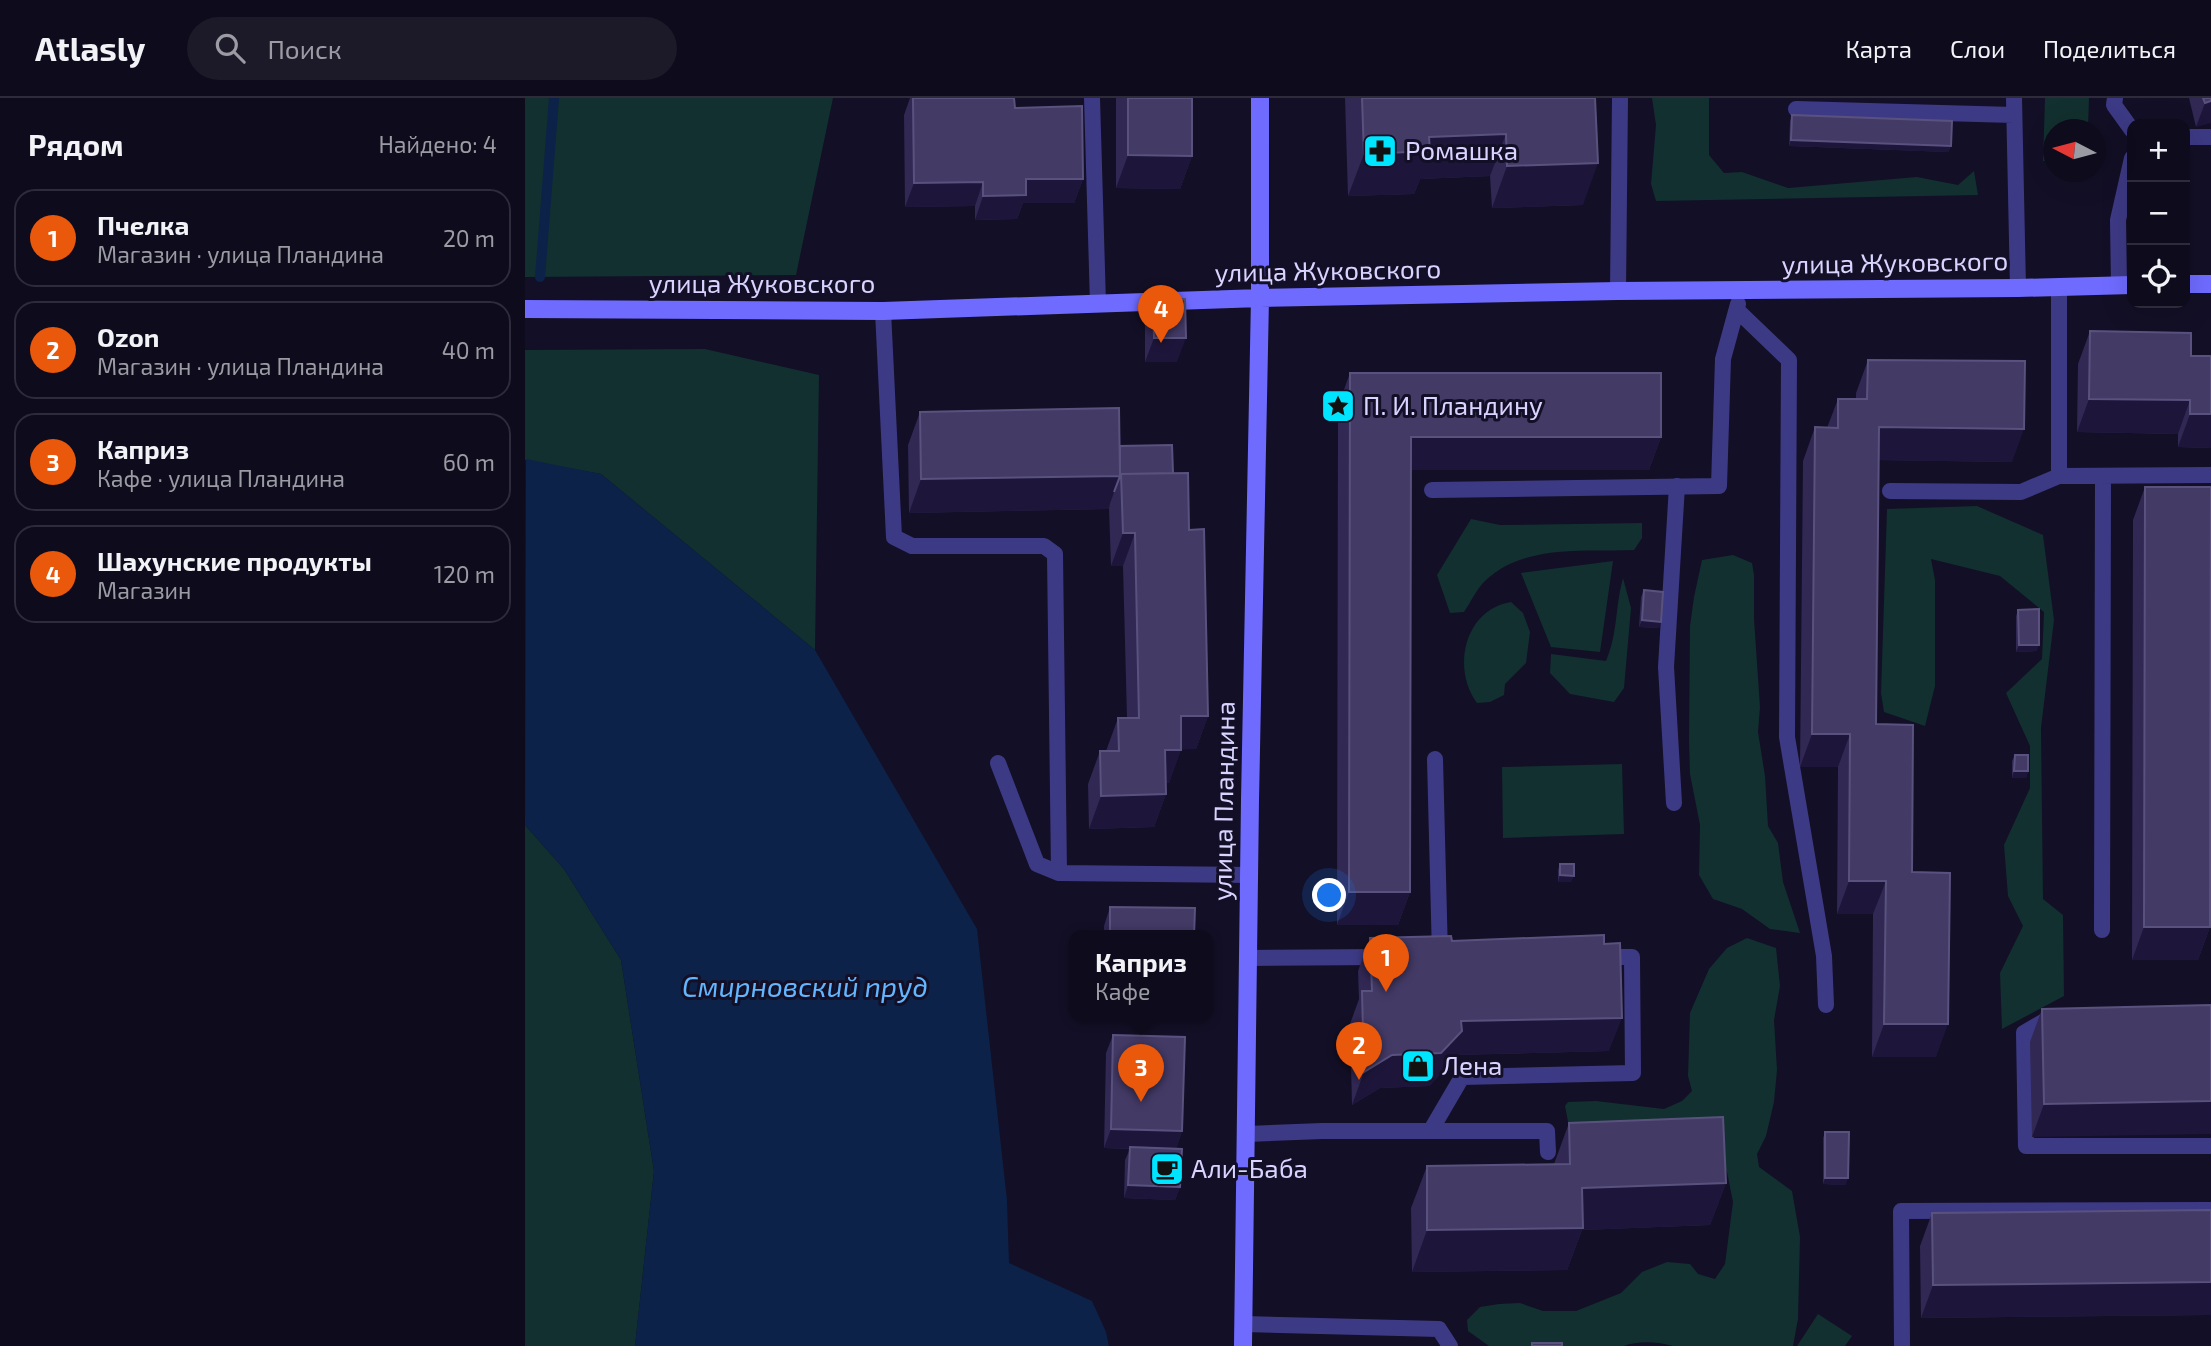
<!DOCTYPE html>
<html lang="ru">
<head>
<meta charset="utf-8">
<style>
	body { margin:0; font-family:"Exo 2",sans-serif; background:#1c1929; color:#f1f3f6 }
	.controls { position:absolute; right:21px; top:21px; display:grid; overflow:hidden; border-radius:14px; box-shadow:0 7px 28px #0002 }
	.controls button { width:63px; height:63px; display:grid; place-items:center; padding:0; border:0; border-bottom:2px solid #2e2b3b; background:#0e0b1c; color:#f1f3f6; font:35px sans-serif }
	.compass { position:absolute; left:1518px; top:21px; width:63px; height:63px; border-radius:50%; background:#0e0b1c; box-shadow:0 7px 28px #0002; rotate:276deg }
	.you { position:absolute; left:805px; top:798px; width:24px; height:24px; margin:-18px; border:5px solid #fff; border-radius:50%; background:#1a73e8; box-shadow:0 0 0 10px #1a73e833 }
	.badge { display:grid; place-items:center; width:46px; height:46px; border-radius:50%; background:#ea580c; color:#fff; font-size:23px; font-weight:700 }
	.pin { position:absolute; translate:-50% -58px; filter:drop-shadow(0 2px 4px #0008) }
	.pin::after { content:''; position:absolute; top:37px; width:24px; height:21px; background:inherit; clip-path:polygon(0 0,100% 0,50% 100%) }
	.popup { position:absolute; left:544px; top:832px; width:144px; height:91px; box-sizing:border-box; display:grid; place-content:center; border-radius:14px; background:#0e0b1c; filter:drop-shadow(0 2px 5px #0005); font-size:23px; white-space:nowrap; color:#9b9ba3 }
	.popup b { font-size:26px; color:#f1f3f6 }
	.popup::after { content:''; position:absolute; left:50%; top:100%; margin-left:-14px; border:14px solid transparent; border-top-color:#0e0b1c }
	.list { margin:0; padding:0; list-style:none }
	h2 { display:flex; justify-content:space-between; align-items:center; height:91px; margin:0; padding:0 28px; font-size:30px }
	h2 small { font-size:23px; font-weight:400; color:#9b9ba3 }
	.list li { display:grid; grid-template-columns:46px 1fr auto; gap:21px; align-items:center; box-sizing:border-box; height:98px; margin:0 14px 14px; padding:0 14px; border:2px solid #2e2b3b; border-radius:21px }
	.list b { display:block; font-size:26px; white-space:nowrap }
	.list p { margin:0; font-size:23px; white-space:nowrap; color:#9b9ba3 }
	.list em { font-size:23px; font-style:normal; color:#9b9ba3 }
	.icon { flex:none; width:38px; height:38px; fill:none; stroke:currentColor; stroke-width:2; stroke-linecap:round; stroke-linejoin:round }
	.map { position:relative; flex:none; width:1686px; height:1248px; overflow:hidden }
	header { display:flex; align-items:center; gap:42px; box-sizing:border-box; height:98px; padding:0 35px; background:#0e0b1c; border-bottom:2px solid #2e2b3b }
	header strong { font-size:33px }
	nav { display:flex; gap:38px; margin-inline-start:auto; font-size:24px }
	.search { width:490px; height:63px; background:#1c1929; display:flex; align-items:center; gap:18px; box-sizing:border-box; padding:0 24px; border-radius:38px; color:#9b9ba3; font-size:26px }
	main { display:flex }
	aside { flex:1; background:#0e0b1c }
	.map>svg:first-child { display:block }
	.green { fill:#12302f }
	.water { fill:#0c2248 }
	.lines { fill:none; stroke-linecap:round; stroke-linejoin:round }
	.stream { stroke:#0c2248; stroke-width:10 }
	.lane { stroke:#3d3a85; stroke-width:16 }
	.secondary { stroke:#6f6bff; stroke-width:18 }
	.wall { fill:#312854 }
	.shaded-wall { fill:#1d163a }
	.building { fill:#433a66; stroke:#5a527e; stroke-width:2 }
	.labels { text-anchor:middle; stroke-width:6; stroke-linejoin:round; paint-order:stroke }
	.poi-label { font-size:26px; fill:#d9d4ff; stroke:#130f26; text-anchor:start }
	.street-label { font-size:26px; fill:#d9d4ff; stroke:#130f26 }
	.water-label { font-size:28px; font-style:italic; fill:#62b6ff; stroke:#130f26 }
</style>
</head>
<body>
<header>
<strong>Atlasly</strong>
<div class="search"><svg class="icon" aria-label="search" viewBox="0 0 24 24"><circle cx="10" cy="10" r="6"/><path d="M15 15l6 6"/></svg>Поиск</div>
<nav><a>Карта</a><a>Слои</a><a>Поделиться</a></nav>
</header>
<main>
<aside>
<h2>Рядом<small>Найдено: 4</small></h2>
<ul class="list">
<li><span class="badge">1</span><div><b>Пчелка</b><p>Магазин · улица Пландина</p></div><em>20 m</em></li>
<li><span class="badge">2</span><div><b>Ozon</b><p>Магазин · улица Пландина</p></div><em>40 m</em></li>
<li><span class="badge">3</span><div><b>Каприз</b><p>Кафе · улица Пландина</p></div><em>60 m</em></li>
<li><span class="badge">4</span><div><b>Шахунские продукты</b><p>Магазин</p></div><em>120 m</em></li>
</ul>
</aside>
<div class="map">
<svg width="1686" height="1248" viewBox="0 0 1686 1248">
	<rect width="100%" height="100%" fill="#130f26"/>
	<path class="green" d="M0 0H308L271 177 0 179Z
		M1127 0H1184V57L1199 75 1217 74 1263 90 1392 79 1433 87 1449 73 1453 97 1131 103 1126 86 1131 27Z
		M1520 0H1564L1563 31 1528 32V63H1518Z
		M180 251 294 277 290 552 76 376 0 362V252Z
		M1452 408 1518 437 1529 522 1516 630 1518 801 1538 817 1539 898 1477 931 1475 875 1498 828 1483 798 1479 747 1505 690V648L1481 595 1517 561 1519 514 1475 478 1406 461 1410 482V588L1400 628 1359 614 1356 595 1362 411Z
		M946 421 975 427 1117 425V440L1109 452C1061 454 999 446 961 482 952 490 946 504 939 514L925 515 912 477Z
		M1208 457 1227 465 1229 477V521L1235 609 1233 634 1240 678 1243 728 1253 745 1258 784 1275 835 1245 831 1217 811 1188 801 1174 777 1175 727 1165 676 1164 643 1165 528 1169 499 1177 462Z
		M1088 463 1075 554 1026 549 996 475Z
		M1098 480 1106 510 1099 590 1089 604 1045 596 1025 575 1026 556 1081 563C1093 535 1090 509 1098 480Z
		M986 504 998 515 1005 534 1001 565 980 586 979 597 965 604 952 605C926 570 940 511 986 504Z
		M1097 666 1099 736 978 740 977 669Z
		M0 727 39 771 96 862 129 1073 110 1248H0Z
		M1222 840 1251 850 1255 888 1249 922 1252 972 1249 1004 1241 1038 1232 1056 1234 1069 1267 1093 1275 1139 1273 1221 1268 1248H1148C1134 1244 1113 1242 1099 1248H964L943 1233 942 1222 955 1209 974 1206 995 1205 1018 1213H1051L1096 1195 1117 1174 1142 1164 1165 1166 1173 1176 1190 1181 1200 1166 1208 1104 1202 1074 1190 1057 1046 1039 1040 1008 1043 1004 1071 1003 1139 1011 1157 1003 1167 993 1163 978 1165 915 1184 871 1202 850Z
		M1293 1216 1327 1238 1320 1248H1272Z"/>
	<path class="water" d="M1 361 76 376 290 552 452 831 482 1102 484 1165 567 1203 581 1234 584 1248H110L129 1073 96 862 39 771 0 727Z"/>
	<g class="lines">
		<path class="stream" d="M15 179 29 0"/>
		<path class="lane" d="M567 0 573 206
			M1489 0 1493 190
			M1590 0 1589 7 1607 32
			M1271 11 1489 17
			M1660 39H1686
			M1594 187 1593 122 1607 60
			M1093 193 1095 0
			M358 213 369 439 387 448H519L530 456 534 775
			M1213 213 1264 262 1262 639 1299 858 1301 907
			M1534 378V189
			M907 392 1194 388 1198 261 1213 206
			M1365 393 1496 394 1534 378 1686 377
			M910 661 915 857
			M473 665 512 766 534 775 724 777
			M1149 705 1141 569 1152 388
			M1577 832 1578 378
			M724 860 858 859
			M1528 918 1499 935 1501 1048H1686
			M906 1032 937 979 1108 975 1107 859H1076
			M722 1036 797 1033H1022L1023 1054
			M719 1226 914 1231 925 1248
			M1377 1248 1376 1113 1686 1112"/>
		<path class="secondary" d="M1660 186H1686
			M0 211 358 213 735 200 1093 193 1493 190 1607 187
			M718 1248 725 702 735 200V0"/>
	</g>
	<path class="wall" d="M385 0H489L490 10 558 81 549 105H498L492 121 450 122V108L380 109 379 17Z
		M591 0H667V58L655 91 591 90Z
		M820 0H1070L1058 107 967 110 965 78 895 81 889 96 823 98Z
		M1664 0H1686L1671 29Z
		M1267 17 1426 48 1423 54 1264 48 1265 23Z
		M628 202 652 264H620V226Z
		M1565 233 1666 258 1686 350 1653 349V336L1552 334 1553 266Z
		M1343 262 1487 364 1354 362 1351 626 1387 774 1411 959H1347L1348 816H1312L1313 669H1275L1278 363 1290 329 1302 330 1313 301H1331V295Z
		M825 275 1136 339 1124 372H886L885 794 873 827H812L813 308Z
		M395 314 595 348 648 375 664 432 683 618 671 651H656L644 685H641V696L629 729 564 731 563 686 575 653H581L593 620H602L598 468H586L584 410 585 406 583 411 384 415 383 347Z
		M1620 389 1685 829 1673 862H1607L1608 422Z
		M1119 492 1134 530 1114 529 1116 499Z
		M1493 512 1512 553 1491 554V518Z
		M1490 657 1503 673 1501 680H1487V663Z
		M1035 766 1046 784H1033V772Z
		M585 809 669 838H579V828Z
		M845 840 927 843 1084 953 928 957 925 966 904 988 855 990 827 1007 825 926 834 901 833 873Z
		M1686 907 1507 1039 1505 944 1517 911Z
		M588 937 657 1033 651 1051 655 1089 650 1102 599 1100 600 1062 605 1051 579 1050 581 955Z
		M1044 1025 1201 1085 1185 1127 1057 1132 1042 1172 887 1174 886 1110 902 1068 1029 1066Z
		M1300 1034 1321 1087 1298 1086V1040Z
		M1686 1112V1217L1396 1220 1395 1148 1407 1115Z"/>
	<path class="shaded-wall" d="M1686 3V25L1671 29 1680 5Z
		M981 36 965 78 895 81 889 96 823 98 839 56 904 39Z
		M1266 42 1426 48 1423 54 1264 48Z
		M603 57 667 58 655 91 591 90Z
		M1073 65 1058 107 967 110 982 68Z
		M501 81H558L549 105H498L492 121 450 122 458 98Z
		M458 84 450 108 380 109 389 85Z
		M629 240H661L652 264H620Z
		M1564 301 1665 302 1653 336 1552 334Z
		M1665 316H1686V350L1653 349Z
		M1354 329 1499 331 1487 364 1342 362Z
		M886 339H1136L1124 372H874Z
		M595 378 583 411 384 415 396 381Z
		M598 435H610L598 468H586Z
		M1117 522 1136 524 1134 530 1114 529Z
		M1494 547H1514L1512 553 1491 554Z
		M656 618H683L671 651 644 652Z
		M1287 636H1325L1313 669H1275Z
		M640 652H656L644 685H628Z
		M1489 673H1503L1501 680H1487Z
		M641 696 629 729 564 731 576 698Z
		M1035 777 1049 778 1046 784H1033Z
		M1324 783H1361L1348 816H1312Z
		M824 794H885L873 827H812Z
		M1619 829H1685L1673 862H1607Z
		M579 918H663L662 921 578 920Z
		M1097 920 1084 953 928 957 925 966 904 988 855 990 827 1007 839 974 867 957 936 923Z
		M1359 926H1423L1411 959H1347Z
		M1686 1003V1036L1507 1039 1519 1006Z
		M586 1031 657 1033 651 1052 579 1050Z
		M1300 1080H1323L1321 1087 1298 1086Z
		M1201 1085 1185 1127 1057 1132 1042 1172 887 1174 902 1132 1057 1090Z
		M603 1087 655 1089 650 1102 599 1100Z
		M1686 1184V1217L1396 1220 1408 1187Z"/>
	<path class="building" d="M388 0H489L490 10 557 8 558 81H501V97L458 98V84L389 85Z
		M603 0H667V58L603 57Z
		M837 0H1070L1073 65 982 68 981 36 904 39 905 53 839 56Z
		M1678 0H1686V3L1680 5Z
		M1267 17 1427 23 1426 48 1266 42Z
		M660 201 661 240H629L628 202Z
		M1565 233 1666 235V258H1686V316H1665V302L1564 301Z
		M1343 262 1500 263 1499 331 1354 329 1351 626 1388 627 1387 774 1425 775 1423 926H1359L1361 783H1324L1325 636H1287L1290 329 1313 330V301H1342Z
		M825 275H1136V339H886L885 794H824Z
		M594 310 595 378 396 381 395 314Z
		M647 347 648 375 596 376 589 394 595 378V348Z
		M663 375 664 432 679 431 683 618H656V652H640L641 696 576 698 575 653H594L593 620H614L610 435H598L596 376Z
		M1620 389H1686L1685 829H1619Z
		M1119 492 1138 494 1136 524 1117 522Z
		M1514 511V547H1494L1493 512Z
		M1490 657H1503V673H1489Z
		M1035 766H1049V778L1035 777Z
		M585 809 670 810 669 838H585Z
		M1079 837V846L1095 845 1097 920 936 923 937 933 916 955 867 957 839 974 837 893H847L845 840 926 838 927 843Z
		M1686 907V1003L1519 1006 1517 911Z
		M588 937 660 939 657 1033 586 1031Z
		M1198 1019 1201 1085 1057 1090 1058 1130 902 1132V1068L1045 1066 1044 1025Z
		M1300 1034H1324L1323 1080H1300Z
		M605 1049 657 1051 655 1089 603 1087Z
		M1686 1112V1184L1408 1187 1407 1115Z
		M1007 1245H1037V1248H1007Z"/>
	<defs>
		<g id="pharmacy-square" transform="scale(1.75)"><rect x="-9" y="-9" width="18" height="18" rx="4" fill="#00e5ff" stroke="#130f26"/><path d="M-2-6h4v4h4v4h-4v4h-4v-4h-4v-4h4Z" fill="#111"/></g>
		<g id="sight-square" transform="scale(1.75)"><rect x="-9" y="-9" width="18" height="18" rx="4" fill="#00e5ff" stroke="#130f26"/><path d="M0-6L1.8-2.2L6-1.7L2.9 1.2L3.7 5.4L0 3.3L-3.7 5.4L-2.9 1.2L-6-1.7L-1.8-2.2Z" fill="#111"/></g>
		<g id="shop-square" transform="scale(1.75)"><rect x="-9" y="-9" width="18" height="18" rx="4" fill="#00e5ff" stroke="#130f26"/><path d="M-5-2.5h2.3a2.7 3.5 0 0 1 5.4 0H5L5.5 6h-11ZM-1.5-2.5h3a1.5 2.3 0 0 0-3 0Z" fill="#111"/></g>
		<g id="cafe-square" transform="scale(1.75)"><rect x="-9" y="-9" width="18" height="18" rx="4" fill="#00e5ff" stroke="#130f26"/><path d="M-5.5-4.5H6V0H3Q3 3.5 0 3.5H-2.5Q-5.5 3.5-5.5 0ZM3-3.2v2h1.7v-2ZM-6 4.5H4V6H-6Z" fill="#111"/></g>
	</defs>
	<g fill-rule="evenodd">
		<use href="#pharmacy-square" x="855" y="53"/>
		<use href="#sight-square" x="813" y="308"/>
		<use href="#shop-square" x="893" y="968"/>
		<use href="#cafe-square" x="642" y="1071"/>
	</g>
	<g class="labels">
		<g class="poi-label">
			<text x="880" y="62">Ромашка</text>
			<text x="838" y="317">П. И. Пландину</text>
			<text x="917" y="977">Лена</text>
			<text x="666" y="1080">Али-Баба</text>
		</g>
		<g class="street-label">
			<text transform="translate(1370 165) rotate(-1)" y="9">улица Жуковского</text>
			<text transform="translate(803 173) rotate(-1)" y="9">улица Жуковского</text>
			<text x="237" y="195">улица Жуковского</text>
			<text transform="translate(699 703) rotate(-89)" y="9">улица Пландина</text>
		</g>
		<g class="water-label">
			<text x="280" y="899">Смирновский пруд</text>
		</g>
	</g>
</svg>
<div class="controls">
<button>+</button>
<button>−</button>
<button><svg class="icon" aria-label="locate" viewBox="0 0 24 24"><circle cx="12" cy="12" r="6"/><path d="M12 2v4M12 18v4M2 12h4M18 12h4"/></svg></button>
</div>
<svg class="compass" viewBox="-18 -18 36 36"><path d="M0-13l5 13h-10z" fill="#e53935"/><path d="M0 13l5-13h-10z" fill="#9b9ba3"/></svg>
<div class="you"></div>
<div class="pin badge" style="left:861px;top:894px">1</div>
<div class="pin badge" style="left:834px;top:982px">2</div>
<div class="pin badge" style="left:616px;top:1004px">3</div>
<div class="popup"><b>Каприз</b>Кафе</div>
<div class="pin badge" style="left:636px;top:245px">4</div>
</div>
</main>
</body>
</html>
